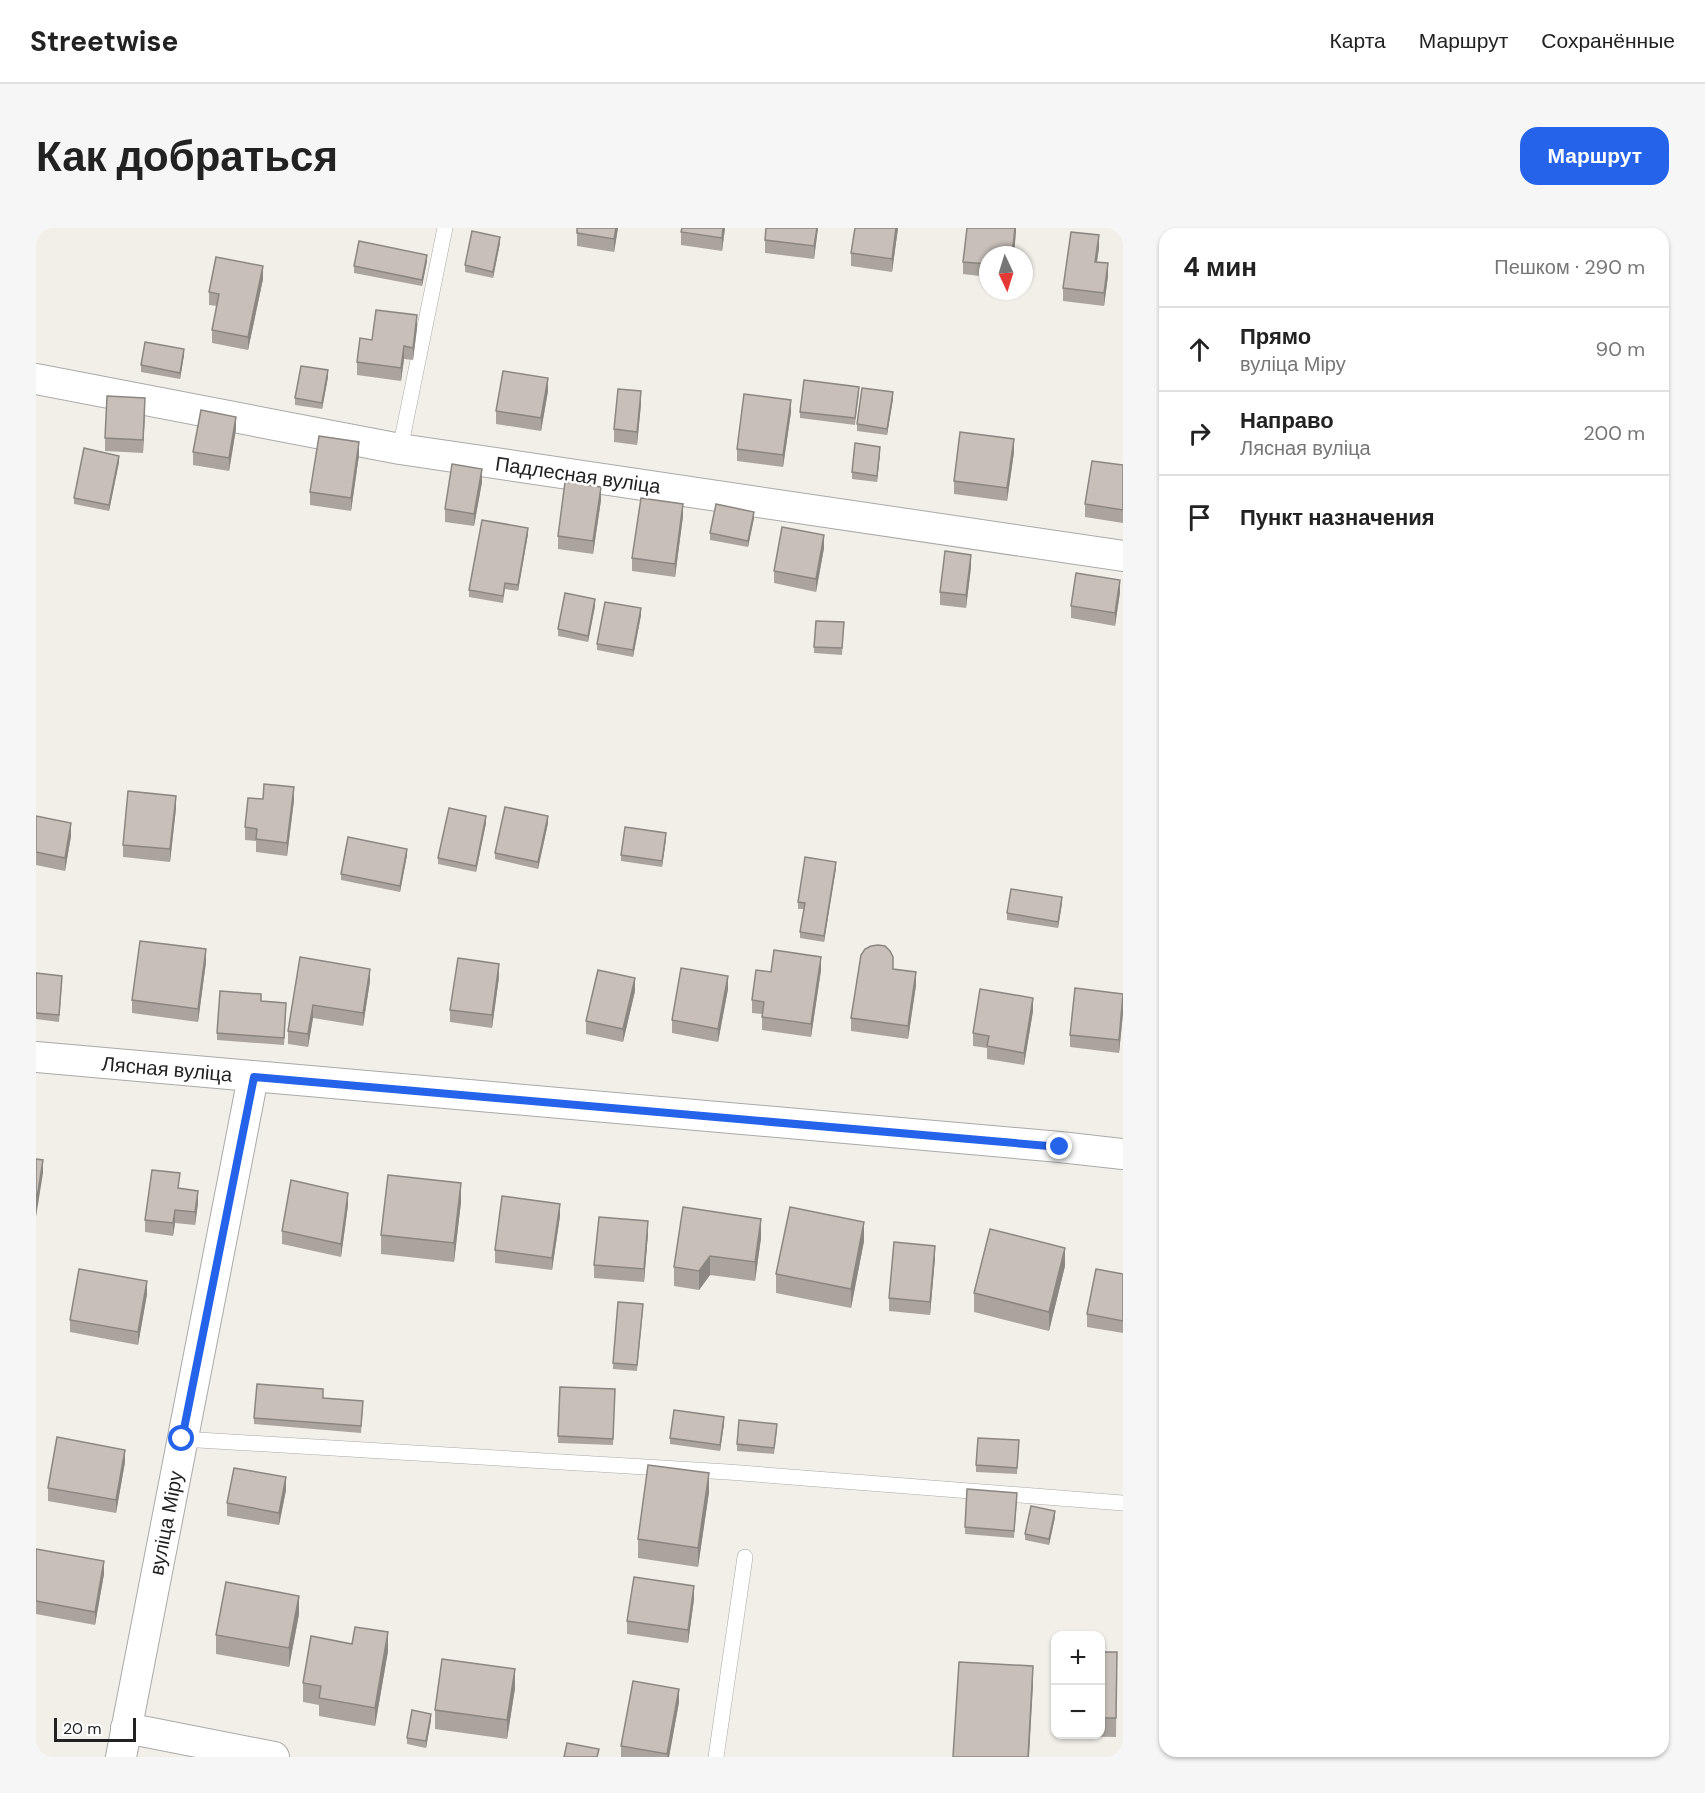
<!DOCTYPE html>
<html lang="ru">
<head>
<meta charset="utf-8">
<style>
	body { margin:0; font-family:"DM Sans",sans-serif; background:#f6f6f6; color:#222 }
	.controls { position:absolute; right:18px; bottom:18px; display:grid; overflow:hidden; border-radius:12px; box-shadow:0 2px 4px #0004 }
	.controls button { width:54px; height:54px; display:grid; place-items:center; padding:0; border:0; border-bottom:2px solid #e0e0e0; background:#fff; color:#222; font:30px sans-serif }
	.compass { position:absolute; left:943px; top:18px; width:54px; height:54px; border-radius:50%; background:#fff; box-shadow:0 2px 4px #0004; rotate:176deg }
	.scale { position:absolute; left:18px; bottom:15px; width:82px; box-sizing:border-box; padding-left:6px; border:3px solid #222; border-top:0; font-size:16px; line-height:21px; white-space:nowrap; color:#222; -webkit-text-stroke:4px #fff; paint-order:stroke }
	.stop { position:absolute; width:18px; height:18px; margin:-14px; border:4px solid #2563eb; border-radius:50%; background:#fff }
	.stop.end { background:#2563eb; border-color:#fff; box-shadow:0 2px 6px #0008 }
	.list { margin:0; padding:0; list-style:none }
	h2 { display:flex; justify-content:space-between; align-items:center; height:78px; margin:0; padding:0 24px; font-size:26px }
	h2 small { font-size:20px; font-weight:400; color:#767676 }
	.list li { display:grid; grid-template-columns:39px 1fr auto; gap:18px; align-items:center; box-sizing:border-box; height:84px; padding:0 24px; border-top:2px solid #e0e0e0 }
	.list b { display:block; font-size:22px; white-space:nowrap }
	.list p { margin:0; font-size:20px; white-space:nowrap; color:#767676 }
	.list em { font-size:20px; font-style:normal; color:#767676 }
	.icon { flex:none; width:33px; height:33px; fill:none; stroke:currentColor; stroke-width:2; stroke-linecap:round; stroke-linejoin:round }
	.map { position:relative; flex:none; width:1087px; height:1529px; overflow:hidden; border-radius:18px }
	header { display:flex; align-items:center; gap:36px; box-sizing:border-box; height:84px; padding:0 30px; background:#fff; border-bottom:2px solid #e0e0e0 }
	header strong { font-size:28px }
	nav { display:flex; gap:33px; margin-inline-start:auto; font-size:21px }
	.intro { display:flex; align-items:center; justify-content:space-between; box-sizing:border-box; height:144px; padding:0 36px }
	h1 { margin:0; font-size:42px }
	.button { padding:15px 27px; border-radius:18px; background:#2563eb; color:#fff; font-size:21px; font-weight:700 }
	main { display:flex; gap:36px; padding:0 36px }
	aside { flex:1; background:#fff; border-radius:18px; box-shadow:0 2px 4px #0004 }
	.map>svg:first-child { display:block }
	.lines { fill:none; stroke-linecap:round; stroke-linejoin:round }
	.lane-casing { stroke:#a9a9a9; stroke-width:16 }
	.street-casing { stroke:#a9a9a9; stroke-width:32 }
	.lane { stroke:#fff; stroke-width:15 }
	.street { stroke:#fff; stroke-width:30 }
	.wall { fill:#aba49e }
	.shaded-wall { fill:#8b8681 }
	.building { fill:#c7bfb8; stroke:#8b8681; stroke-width:1.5 }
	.route { stroke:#2563eb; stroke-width:8 }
	.labels { text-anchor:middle; stroke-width:5; stroke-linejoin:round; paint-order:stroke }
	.street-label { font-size:20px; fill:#222; stroke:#fff }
</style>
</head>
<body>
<header>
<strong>Streetwise</strong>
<nav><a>Карта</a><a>Маршрут</a><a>Сохранённые</a></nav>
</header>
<div class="intro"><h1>Как добраться</h1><a class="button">Маршрут</a></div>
<main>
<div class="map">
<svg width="1087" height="1529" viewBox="0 0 1087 1529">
	<rect width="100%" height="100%" fill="#f2efe9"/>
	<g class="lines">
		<g class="lane-casing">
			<path id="lane" d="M364 221 409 0
				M146 1211 692 1244 1087 1275
				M680 1529 709 1329"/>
		</g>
		<g class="street-casing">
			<path id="street" d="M0 151 364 221 1087 328
				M0 829 1024 919 1087 926
				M90 1500 238 1529
				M85 1529 217 849"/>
		</g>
		<use href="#lane" class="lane"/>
		<use href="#street" class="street"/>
	</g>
	<path class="wall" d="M582 0 578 24 541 18V5Z
		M689 0 686 23 645 17V4Z
		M730 0H782L778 31 729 25V12Z
		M862 0 856 44 815 38V25Z
		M980 0 978 27H952V49L927 46V34Z
		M464 15 457 50 429 44V37Z
		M1063 20 1061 34 1072 48 1068 78 1027 73V60Z
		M391 33 386 58 318 45V38Z
		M227 51 212 122 176 115V102L181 78 173 77V64Z
		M381 100 377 132 368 131 365 153 321 147V134L336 112Z
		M148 127 144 151 105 144V137Z
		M292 149 286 181 259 177V170Z
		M512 163 505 203 460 196V183Z
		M823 165 819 197 764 190V184Z
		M857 171 851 207 821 203V196Z
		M605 176 601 217 578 214V201Z
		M109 183 107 225 69 223V210Z
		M755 184 747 239 701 233V221Z
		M200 201 193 243 157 237V224Z
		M978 224 971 273 918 266V253Z
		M844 225 841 254 816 251V244Z
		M323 227 315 283 274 277V264Z
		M83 234 73 283 38 276V270Z
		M1087 237V295L1049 289V276Z
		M446 254 438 298 409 294V281Z
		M565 272 557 326 522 321V308Z
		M647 288 639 349 596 343V330Z
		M718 290 712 319 674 312V305Z
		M492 306 482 363 469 361 467 375 433 369V362Z
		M788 320 780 364 738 355V343Z
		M935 339 930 380 904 377V364Z
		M1084 364 1079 398 1035 390V378Z
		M559 378 552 414 522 408V401Z
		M605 387 597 429 561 422V416Z
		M808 394 806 427 778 425V419Z
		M227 571 258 572 251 628 220 624V613L209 612V599Z
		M140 580 134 634 87 629V617Z
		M0 588 35 608 29 643 0 637Z
		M450 595 440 644 402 636V630Z
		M512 595 502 641 459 631V625Z
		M630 611 626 639 585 633V627Z
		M371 627 364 664 305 652V646Z
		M800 640 788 714 764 710V704L768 681H762V674Z
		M1026 675 1022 700 971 692V685Z
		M264 729 334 753 327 798 277 790 272 819 252 816V803Z
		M170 734 162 794 96 785V772Z
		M857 741 880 757 872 811 815 803V790Z
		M785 742 775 809 726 802V786L716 785V772L735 744Z
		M0 745 26 754 23 794 0 791Z
		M463 749 456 800 414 794V782Z
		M692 761 682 814 636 805V792Z
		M599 763 587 814 550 806V793Z
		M1087 766V785L1083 825 1034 819V807Z
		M225 773 250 781 248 817 181 812V805Z
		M997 783 988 837 951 831V820L937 818V805Z
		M143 960 162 975 159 997 139 995 137 1008 109 1004V992Z
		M425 974 418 1034 345 1026V1007Z
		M312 977 305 1029 246 1016V1003Z
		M524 988 516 1042 459 1035V1022Z
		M612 1006 608 1054 558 1050V1037Z
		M725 1010 719 1053 674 1047 663 1062 638 1058V1039Z
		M828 1013 815 1080 740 1065V1046Z
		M899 1030 894 1087 853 1083V1070Z
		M1029 1038 1013 1103 938 1084V1065Z
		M1087 1046V1105L1051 1099V1086Z
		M111 1066 102 1117 34 1104V1092Z
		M607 1082 601 1143 577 1141V1135Z
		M524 1159 579 1161 577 1217 522 1215Z
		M287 1170 327 1179 325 1205 218 1196V1190Z
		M688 1196 684 1223 634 1216V1210Z
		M741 1202 738 1226 701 1223V1216Z
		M983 1219 981 1246 940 1244V1237Z
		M89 1234 80 1285 12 1273V1260Z
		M250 1262 243 1297 191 1288V1275Z
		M673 1264 662 1339 602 1330V1311Z
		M981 1272 978 1310 929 1306V1299Z
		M1019 1289 1013 1317 989 1312V1306Z
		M0 1321 68 1346 59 1397 0 1386Z
		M658 1371 652 1415 591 1406V1393Z
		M263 1386 253 1439 180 1426V1407Z
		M352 1423 339 1498 283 1488V1477L267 1474V1455Z
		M1065 1424H1081L1080 1509 1021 1508V1506H1065Z
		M479 1460 471 1511 399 1501V1482Z
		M643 1474 633 1529H585V1518Z
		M395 1492 390 1520 371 1516V1510Z"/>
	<path class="shaded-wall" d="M580 0H582L578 24V11Z
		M687 0H689L686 23V10Z
		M781 0H782L778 31V18Z
		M860 0H862L856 44V31Z
		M979 0H980V3L978 27H976Z
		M1063 7V20L1059 46V34Z
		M464 9V15L457 50V44Z
		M391 27V33L386 58V52Z
		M1072 35V48L1068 78V65Z
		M227 38V51L212 122V109Z
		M381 87V100L377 132V120Z
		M368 118V131L365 153V140Z
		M148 121V127L144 151V145Z
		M292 142V149L286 181V175Z
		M512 150V163L505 203V190Z
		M605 163V176L601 217V204Z
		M857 164V171L851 207V201Z
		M109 170V183L107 225V212Z
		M755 172V184L747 239V227Z
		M200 189V201L193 243V230Z
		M978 211V224L971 273V260Z
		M323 214V227L315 283V270Z
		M844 219V225L841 254V248Z
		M83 228V234L73 283V277Z
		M446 241V254L438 298V286Z
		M565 259V272L557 326V313Z
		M647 276V288L639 349V336Z
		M718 284V290L712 319V313Z
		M492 300V306L482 363V357Z
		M788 307V320L780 364V351Z
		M935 327V339L930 380V367Z
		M1084 352V364L1079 398V385Z
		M559 371V378L552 414V408Z
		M605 380V387L597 429V422Z
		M258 559V572L251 628V615Z
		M140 568V580L134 634V621Z
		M450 588V595L440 644V638Z
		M512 588V595L502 641V634Z
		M35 595V608L29 643V630Z
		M630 605V611L626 639V633Z
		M371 621V627L364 664V658Z
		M800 634V640L788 714V708Z
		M1026 669V675L1022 700V694Z
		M170 721V734L162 794V781Z
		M785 729V742L775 809V796Z
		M463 736V749L456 800V787Z
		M334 741V753L327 798V785Z
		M880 744V757L872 811V798Z
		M692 748V761L682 814V801Z
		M599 750V763L587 814V801Z
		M997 770V783L988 837V825Z
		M1087 772V785L1083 825V812Z
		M277 777V790L272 819V806Z
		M7 932V945L0 989V976Z
		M425 955V974L418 1034V1015Z
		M162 963V975L159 997V984Z
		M312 965V977L305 1029V1016Z
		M524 976V988L516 1042V1030Z
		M139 982V995L137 1008V995Z
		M725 991V1010L719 1053V1034Z
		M612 993V1006L608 1054V1041Z
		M828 994V1013L815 1080V1061Z
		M899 1018V1030L894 1087V1074Z
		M1029 1020V1038L1013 1103V1084Z
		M674 1028V1047L663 1062V1043Z
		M111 1053V1066L102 1117V1104Z
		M688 1189V1196L684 1223V1217Z
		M89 1222V1234L80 1285V1272Z
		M673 1245V1264L662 1339V1320Z
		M250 1249V1262L243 1297V1285Z
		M1019 1283V1289L1013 1317V1311Z
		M68 1333V1346L59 1397V1384Z
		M658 1358V1371L652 1415V1402Z
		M263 1368V1386L253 1439V1420Z
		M352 1404V1423L339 1498V1480Z
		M997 1438V1457L993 1529H992Z
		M479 1441V1460L471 1511V1492Z
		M643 1461V1474L633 1529H631Z
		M395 1486V1492L390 1520V1513Z"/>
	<path class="building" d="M541 0H580L578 11 541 5Z
		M646 0H687L686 10 645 4Z
		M730 0H781L778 18 729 12Z
		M819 0H860L856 31 815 25Z
		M931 0H979L976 27H952V36L927 34Z
		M436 3 464 9 457 44 429 37Z
		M1035 4 1063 7 1059 34 1072 35 1068 65 1027 60Z
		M323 13 391 27 386 52 318 38Z
		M180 29 227 38 212 109 176 102 183 66 173 64Z
		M340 82 381 87 377 120 368 118 365 140 321 134 324 110 336 112Z
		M109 114 148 121 144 145 105 137Z
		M265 138 292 142 286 175 259 170Z
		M467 143 512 150 505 190 460 183Z
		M768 152 823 159 819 190 764 184Z
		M826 160 857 164 851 201 821 196Z
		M582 161 605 163 601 204 578 201Z
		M708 166 755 172 747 227 701 221Z
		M71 168 109 170 107 212 69 210Z
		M165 182 200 189 193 230 157 224Z
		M924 204 978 211 971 260 918 253Z
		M283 208 323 214 315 270 274 264Z
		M819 215 844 219 841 248 816 244Z
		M48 220 83 228 73 277 38 270Z
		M1056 233 1087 237V282L1049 276Z
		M416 236 446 241 438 286 409 281Z
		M529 254 565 259 557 313 522 308Z
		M605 270 647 276 639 336 596 330Z
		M680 276 718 284 712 313 674 305Z
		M446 292 492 300 482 357 469 355 467 368 433 362Z
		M746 299 788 307 780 351 738 343Z
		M909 323 935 327 930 367 904 364Z
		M1040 345 1084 352 1079 385 1035 378Z
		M529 365 559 371 552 408 522 401Z
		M569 374 605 380 597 422 561 416Z
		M780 393 808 394 806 420 778 419Z
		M228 556 258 559 251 615 220 611 221 601 209 599 212 570 227 571Z
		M92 563 140 568 134 621 87 617Z
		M469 579 512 588 502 634 459 625Z
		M413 580 450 588 440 638 402 630Z
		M0 588 35 595 29 630 0 624Z
		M589 599 630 605 626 633 585 627Z
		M312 609 371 621 364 658 305 646Z
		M769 629 800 634 788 708 764 704 769 675 762 674Z
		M975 661 1026 669 1022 694 971 685Z
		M104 713 170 721 162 781 96 772Z
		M842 717 849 718 854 723 857 729V741L880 744 872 798 815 790 825 727 829 721 835 718Z
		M738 722 785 729 775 796 726 789 728 774 716 772 720 742 735 744Z
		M264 729 334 741 327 785 277 777 272 806 252 803Z
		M422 730 463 736 456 787 414 782Z
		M645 740 692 748 682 801 636 792Z
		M562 742 599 750 587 801 550 793Z
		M0 745 26 748 23 787 0 785Z
		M1039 760 1087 766 1083 812 1034 807Z
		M944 761 997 770 988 825 951 818 953 808 937 805Z
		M184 763 225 766V773L250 775 248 810 181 805Z
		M0 931 7 932 0 976Z
		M116 942 144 945 142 960 162 963 159 984 139 982 137 995 109 992Z
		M352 947 425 955 418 1015 345 1007Z
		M255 952 312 965 305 1016 246 1003Z
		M466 968 524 976 516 1030 459 1022Z
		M647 979 725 991 719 1034 674 1028 663 1043 638 1039Z
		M754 979 828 994 815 1061 740 1046Z
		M563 989 612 993 608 1041 558 1037Z
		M954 1001 1029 1020 1013 1084 938 1065Z
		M858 1014 899 1018 894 1074 853 1070Z
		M43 1041 111 1053 102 1104 34 1092Z
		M1060 1041 1087 1046V1093L1051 1086Z
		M582 1074 607 1076 601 1137 577 1135Z
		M221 1156 287 1161V1170L327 1173 325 1198 218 1190Z
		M524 1159 579 1161 577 1211 522 1208Z
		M638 1182 688 1189 684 1217 634 1210Z
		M703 1192 741 1196 738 1220 701 1216Z
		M21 1209 89 1222 80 1272 12 1260Z
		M942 1210 983 1212 981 1240 940 1237Z
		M612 1237 673 1245 662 1320 602 1311Z
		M198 1240 250 1249 243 1285 191 1275Z
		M931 1261 981 1265 978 1303 929 1299Z
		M995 1278 1019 1283 1013 1311 989 1306Z
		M0 1321 68 1333 59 1384 0 1373Z
		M598 1349 658 1358 652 1402 591 1393Z
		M190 1354 263 1368 253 1420 180 1407Z
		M319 1399 352 1404 339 1480 283 1470 285 1458 267 1455 275 1408 316 1416Z
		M1065 1424H1081L1080 1490H1065Z
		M406 1431 479 1441 471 1492 399 1482Z
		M923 1434 997 1438 992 1529H917Z
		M597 1453 643 1461 631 1526 585 1518Z
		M376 1482 395 1486 390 1513 371 1510Z
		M531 1515 563 1521 561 1529H528Z"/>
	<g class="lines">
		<path class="route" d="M146 1211 218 849 1024 919"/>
	</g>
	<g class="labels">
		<g class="street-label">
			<text transform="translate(542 247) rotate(8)" y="7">Падлесная вуліца</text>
			<text transform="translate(131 841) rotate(5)" y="7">Лясная вуліца</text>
			<text transform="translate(130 1295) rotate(-79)" y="7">вуліца Міру</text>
		</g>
	</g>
</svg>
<div class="controls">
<button>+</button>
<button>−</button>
</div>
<svg class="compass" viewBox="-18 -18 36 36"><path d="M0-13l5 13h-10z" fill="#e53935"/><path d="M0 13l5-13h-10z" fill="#767676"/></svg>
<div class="scale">20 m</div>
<div class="stop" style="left:146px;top:1211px"></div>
<div class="stop end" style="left:1024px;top:919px"></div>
</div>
<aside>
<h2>4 мин<small>Пешком · 290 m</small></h2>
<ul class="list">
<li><svg class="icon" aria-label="ahead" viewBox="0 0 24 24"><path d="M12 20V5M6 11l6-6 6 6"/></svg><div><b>Прямо</b><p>вуліца Міру</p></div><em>90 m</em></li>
<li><svg class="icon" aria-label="right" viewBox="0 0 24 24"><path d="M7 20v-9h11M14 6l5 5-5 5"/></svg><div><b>Направо</b><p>Лясная вуліца</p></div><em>200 m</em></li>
<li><svg class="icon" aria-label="arrive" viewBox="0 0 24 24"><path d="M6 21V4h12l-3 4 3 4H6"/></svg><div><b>Пункт назначения</b></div></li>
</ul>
</aside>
</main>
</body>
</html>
